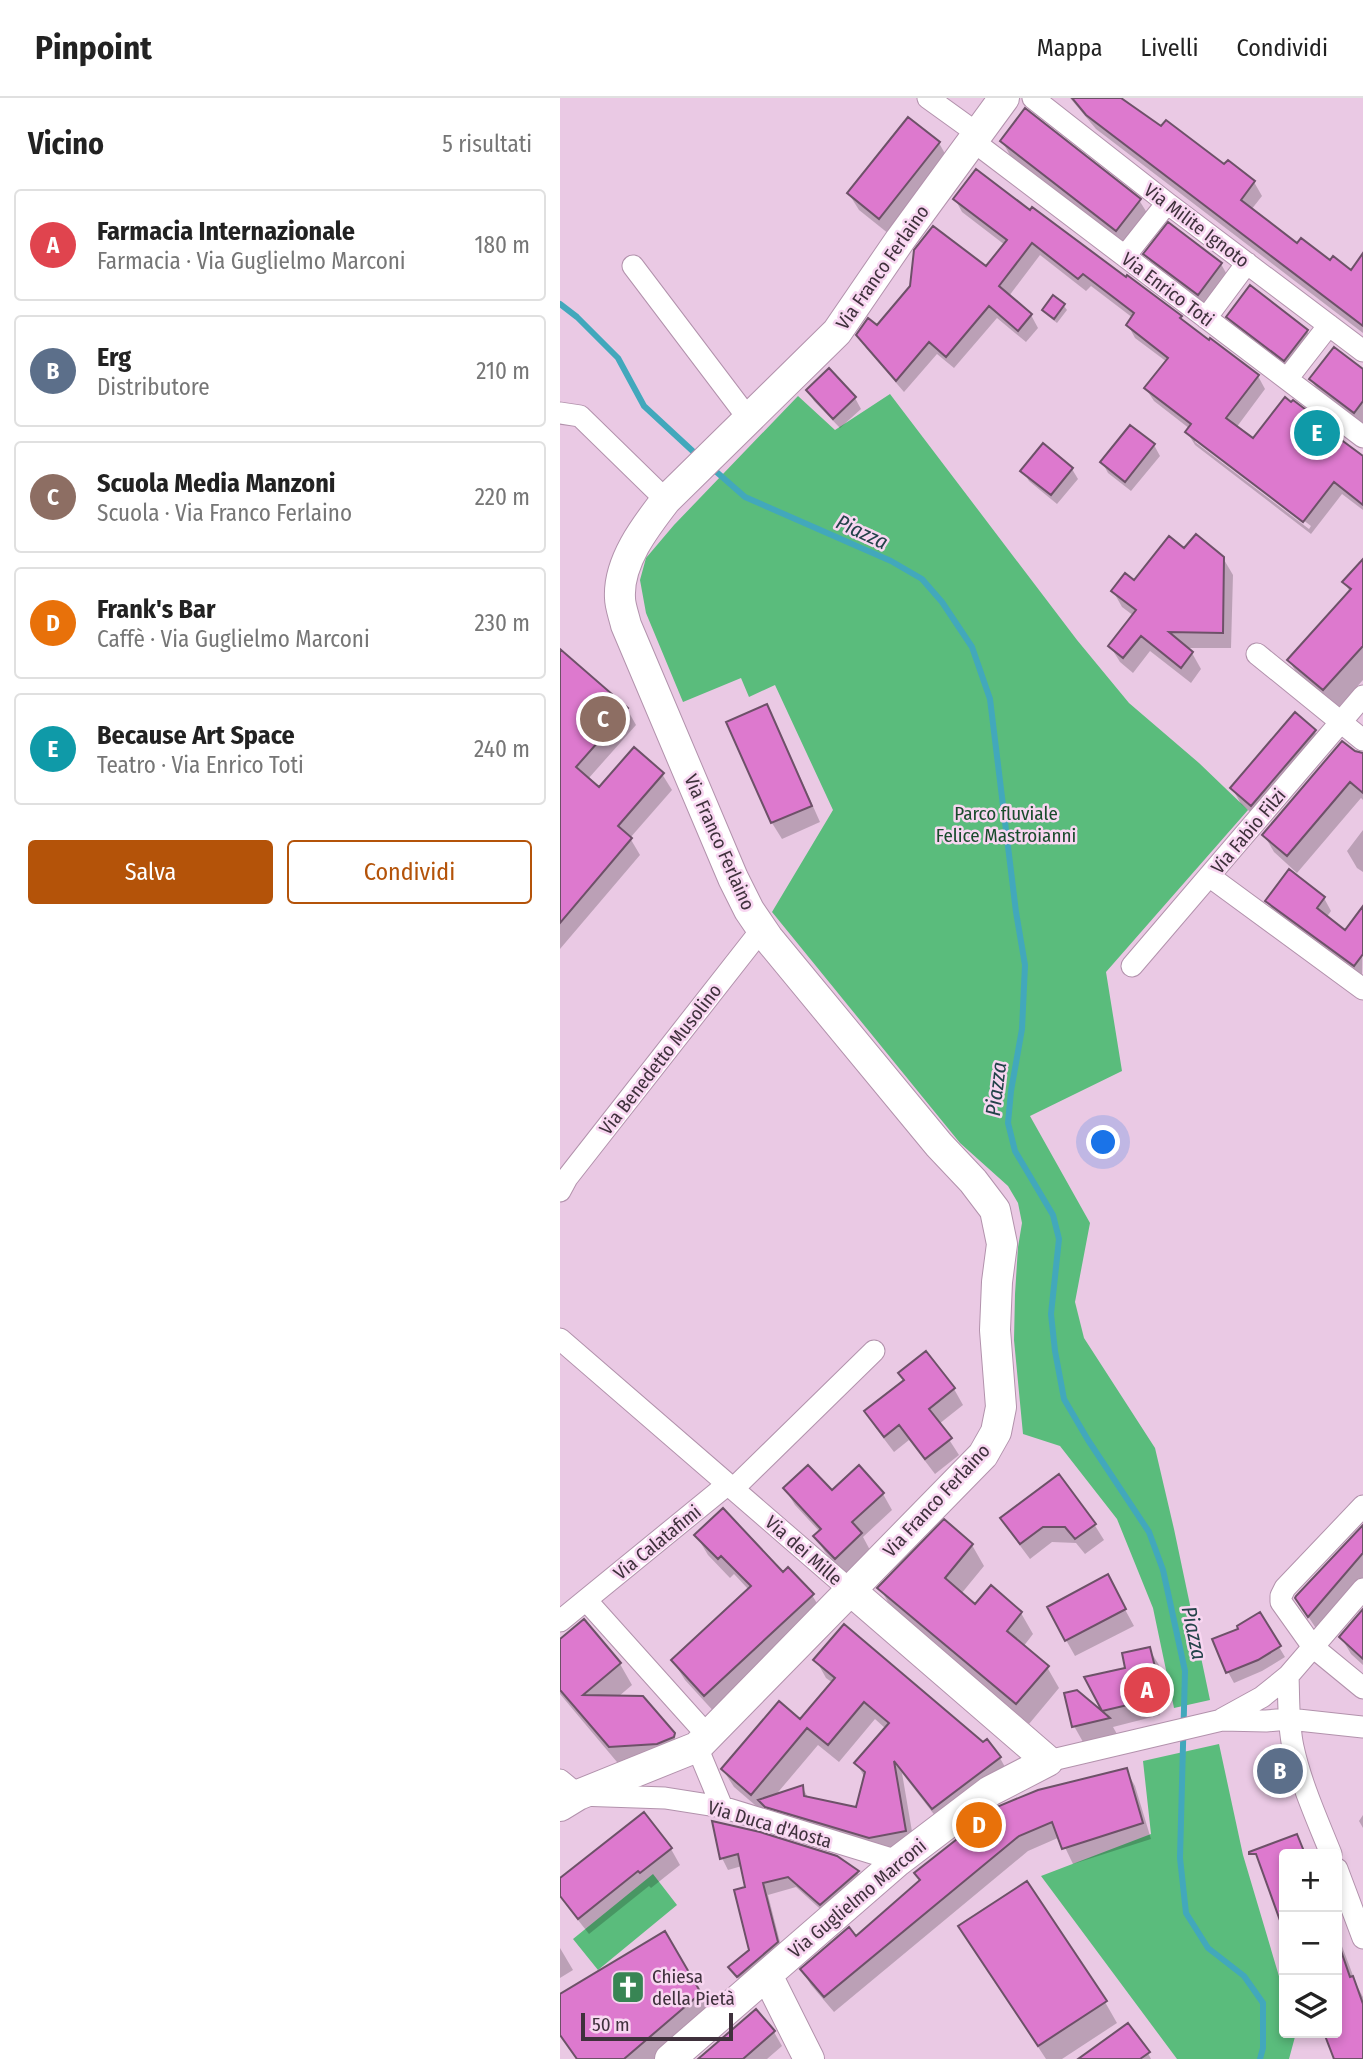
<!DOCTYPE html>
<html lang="it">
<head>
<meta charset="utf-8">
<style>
	body { margin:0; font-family:"Fira Sans Condensed",sans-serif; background:#f6f6f6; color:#222 }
	.controls { position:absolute; right:21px; bottom:21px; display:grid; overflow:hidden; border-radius:7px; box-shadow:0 4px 10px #0003 }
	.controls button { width:63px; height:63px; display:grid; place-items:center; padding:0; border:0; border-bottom:2px solid #e0e0e0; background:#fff; color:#222; font:35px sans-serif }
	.scale { position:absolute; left:21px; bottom:18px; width:152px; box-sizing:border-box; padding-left:7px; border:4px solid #3f313c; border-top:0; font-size:19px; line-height:24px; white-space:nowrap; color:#3f313c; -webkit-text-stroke:5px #f8d6f1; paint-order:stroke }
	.you { position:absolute; left:544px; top:1045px; width:24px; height:24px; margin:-18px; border:5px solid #fff; border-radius:50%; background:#1a73e8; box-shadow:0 0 0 10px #1a73e833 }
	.badge { display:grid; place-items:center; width:46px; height:46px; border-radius:50%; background:#b45309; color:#fff; font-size:23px; font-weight:700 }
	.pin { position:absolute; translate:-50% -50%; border:4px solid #fff; box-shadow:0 2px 7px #0006 }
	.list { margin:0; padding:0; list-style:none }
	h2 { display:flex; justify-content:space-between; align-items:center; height:91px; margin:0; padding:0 28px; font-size:30px }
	h2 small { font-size:23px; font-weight:400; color:#767676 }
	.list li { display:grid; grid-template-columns:46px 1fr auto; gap:21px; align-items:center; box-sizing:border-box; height:112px; margin:0 14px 14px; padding:0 14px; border:2px solid #e0e0e0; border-radius:7px }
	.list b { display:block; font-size:26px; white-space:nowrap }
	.list p { margin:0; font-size:23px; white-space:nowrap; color:#767676 }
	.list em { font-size:23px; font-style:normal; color:#767676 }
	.actions { display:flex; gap:14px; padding:21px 28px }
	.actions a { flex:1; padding:16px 0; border:2px solid #b45309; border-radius:7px; text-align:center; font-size:24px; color:#b45309 }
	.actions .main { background:#b45309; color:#fff }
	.icon { flex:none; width:38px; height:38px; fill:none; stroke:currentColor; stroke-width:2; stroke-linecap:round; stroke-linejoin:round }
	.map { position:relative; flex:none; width:803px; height:1961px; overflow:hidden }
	header { display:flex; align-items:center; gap:42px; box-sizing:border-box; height:98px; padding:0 35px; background:#fff; border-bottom:2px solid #e0e0e0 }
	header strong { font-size:33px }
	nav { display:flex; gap:38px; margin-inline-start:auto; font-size:24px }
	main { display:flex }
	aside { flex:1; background:#fff }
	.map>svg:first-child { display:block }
	.green { fill:#5abc7c }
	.shadow { fill:#0003; fill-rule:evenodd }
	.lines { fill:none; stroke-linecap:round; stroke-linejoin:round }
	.stream { stroke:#42a8bc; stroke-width:6 }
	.building { fill:#dd79ce; stroke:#6d5168; stroke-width:2 }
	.street-casing { stroke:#b292ac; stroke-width:23 }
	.secondary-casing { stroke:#b292ac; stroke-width:32 }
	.street { stroke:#fff; stroke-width:21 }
	.secondary { stroke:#fff; stroke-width:30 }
	.labels { text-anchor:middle; stroke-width:5; stroke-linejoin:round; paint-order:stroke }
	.street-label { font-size:19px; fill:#3f313c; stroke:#f8d6f1 }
	.park-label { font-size:19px; fill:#194c2c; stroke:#f8d6f1 }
	.poi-label { font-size:19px; fill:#3f313c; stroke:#f8d6f1; text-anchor:start }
	.water-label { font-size:21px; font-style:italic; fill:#24434a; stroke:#f8d6f1 }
</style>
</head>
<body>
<header>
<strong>Pinpoint</strong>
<nav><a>Mappa</a><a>Livelli</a><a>Condividi</a></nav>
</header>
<main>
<aside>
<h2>Vicino<small>5 risultati</small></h2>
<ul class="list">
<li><span class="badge" style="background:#e0444e">A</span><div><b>Farmacia Internazionale</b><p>Farmacia · Via Guglielmo Marconi</p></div><em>180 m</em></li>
<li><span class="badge" style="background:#5c6f8a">B</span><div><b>Erg</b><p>Distributore</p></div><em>210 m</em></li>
<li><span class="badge" style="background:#8d6e63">C</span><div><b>Scuola Media Manzoni</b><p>Scuola · Via Franco Ferlaino</p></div><em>220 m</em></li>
<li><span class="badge" style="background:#e8710a">D</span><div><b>Frank's Bar</b><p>Caffè · Via Guglielmo Marconi</p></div><em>230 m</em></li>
<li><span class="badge" style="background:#0f9aa8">E</span><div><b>Because Art Space</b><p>Teatro · Via Enrico Toti</p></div><em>240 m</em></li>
</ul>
<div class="actions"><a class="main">Salva</a><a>Condividi</a></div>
</aside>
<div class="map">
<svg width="803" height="1961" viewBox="0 0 803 1961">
	<rect width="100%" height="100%" fill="#eac9e4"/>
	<path class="green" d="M330 296 517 542 569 605 639 665 688 712 546 874 562 973 470 1018 530 1125 515 1204 524 1240 595 1350 614 1431 650 1602 614 1610 593 1510 557 1421 500 1348 463 1336 454 1242 455 1196 458 1149 462 1125 458 1105 448 1088 400 1045 212 814 273 712 215 587 189 599 181 580 123 604 86 515 80 482 86 460 114 427 238 298 275 332Z
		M659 1646 683 1757 724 1895V1935H736L729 1961H617L481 1778 591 1736 583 1663Z
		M93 1776 117 1807 38 1872 13 1841Z"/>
	<path class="shadow" d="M510 0H559L601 30 694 84 702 98 691 112 737 147 791 174 796 168 803 174V235L536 31Z
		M348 21 379 45 388 61 329 136 299 112 289 96Z
		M442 43 579 102 589 118 566 147 451 59Z
		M395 101 620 219 624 225 698 278 705 291 676 330 693 343 776 337 794 360 803 367V412L782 396 751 436 635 347 627 334 630 331 594 303 586 291 607 264 575 240 568 227 573 220 531 188 526 193 480 157 449 198 471 217 478 230 466 244 437 220 394 270 377 256 344 294 306 250 298 237 317 230 427 170 445 147 402 114ZM635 340 751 428 749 431 635 344Z
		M586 156 661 166 670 182 647 212 595 172Z
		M493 200 504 208 507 212 497 225 487 217 484 212Z
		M668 219 747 233 753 243 731 272 674 229Z
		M774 251 803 273V330L760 297 751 281Z
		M269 273 295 300 301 311 280 330 254 303 248 293Z
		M571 329 594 347 600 358 571 393 548 375 542 364Z
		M512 371 518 381 497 406 469 383 463 373Z
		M663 460 673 477 671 550H626L632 555 641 571 631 585 590 553 573 575 560 564 550 548 574 518 562 509 553 493 574 484Z
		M803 463V582L776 612 741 583 729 562 790 494 784 484Z
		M0 553 67 611 76 627 28 681 40 692 102 676 112 692 70 740 80 757 0 851Z
		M206 609 216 625 260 724 222 741 212 725 168 625Z
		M735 616 755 634 764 650 701 723 681 706 672 690Z
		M803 656V702L801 700 737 775 714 754 704 737 800 657Z
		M803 732V774L797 770 787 753Z
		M729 774 764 800 771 813 766 820 785 834 803 811 802 879 714 815 707 803Z
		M366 1256 394 1291 403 1307 379 1326 399 1357 375 1376 349 1342 334 1354 315 1329 306 1313 345 1284Z
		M225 1391 272 1395 323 1396 332 1412 303 1439 310 1452 285 1476 265 1454 255 1438 260 1434 235 1407Z
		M443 1421 534 1426 544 1442 525 1456 516 1445 492 1444 470 1461 452 1437Z
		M803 1430V1483L759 1535 736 1500Z
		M136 1437 223 1476 252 1497 264 1517 157 1617 125 1582 113 1563 189 1492 174 1476 170 1480 148 1457Z
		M412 1447 424 1468 401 1496 415 1508 431 1490 461 1515 473 1536 463 1549 487 1569 499 1590 469 1626 332 1511 320 1490Z
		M556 1495 574 1528 515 1558 506 1542Z
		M803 1514V1567L791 1556 781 1539Z
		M699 1516 725 1559 702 1573 674 1585 668 1574 681 1532Z
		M24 1523 60 1566 72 1587 58 1599 113 1637 126 1658 62 1670 0 1596V1543Z
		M589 1551 599 1567 604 1590 596 1599 600 1617 553 1629 557 1636 523 1644 514 1628 547 1620 527 1581 567 1571Z
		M256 1562 440 1660 450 1678 383 1728 342 1675 355 1751 320 1758 210 1720 205 1710 202 1713 174 1689 163 1672 240 1624 273 1585 266 1580ZM315 1621 326 1631 297 1666 305 1680 297 1711 249 1701 242 1689 214 1699 258 1647 279 1664Z
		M720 1661 728 1683 716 1688 713 1683Z
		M566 1672 575 1688 591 1741 513 1766 500 1739 468 1753 274 1914 251 1887 242 1872 296 1840 361 1784Z
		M83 1716 111 1751 120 1767 91 1790 89 1788 29 1836 0 1799V1782Z
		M803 1717V1730L799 1723Z
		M154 1726 276 1760 298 1775 304 1786 268 1818 236 1789 208 1797 223 1856 185 1890 170 1869 191 1852 187 1791 182 1768 168 1772 162 1760Z
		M737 1739 747 1756H724V1825L697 1753Z
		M105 1835 151 1915 98 1961H16L0 1935V1899Z
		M777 1835 797 1888 803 1899V1961H772L775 1959 766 1935H777Z
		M0 1850 13 1872 0 1880Z
		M413 1850 545 1904 557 1925 502 1961H486Z
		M196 1913 214 1934 222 1948 207 1961H141Z
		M588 1955 591 1961H534Z"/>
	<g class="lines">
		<path class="stream" d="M0 206 17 219 58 260 84 308 138 358
			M152 370 185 399 331 463 362 481 382 504 412 549 430 601 456 814 465 867 462 931 451 993 448 1025 455 1053 493 1117 499 1141 491 1216 495 1253 504 1301 528 1342 589 1434 603 1472 625 1573 620 1760 626 1815 648 1850 684 1878 703 1905V1950L700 1961"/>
	</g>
	<path class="building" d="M512 0H561L601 28 606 22 664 66 668 62 695 83 681 102 737 145 741 140 770 162 773 158 791 172 803 155V228L526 17Z
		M465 10 581 101 556 133 440 43Z
		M348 19 380 44 319 121 287 95Z
		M416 71 470 112 472 109 566 179 567 177 622 218 620 220 649 242 650 240 699 277 666 320 693 340 725 299 731 304 733 302 778 336 776 338 803 358V407L774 384 743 424 625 334 631 326 584 290 608 260 566 227 574 215 523 176 518 181 472 145 439 188 472 216 458 233 429 208 386 259 369 244 336 283 296 237 308 220 317 227 350 188 354 152 373 128 426 168 447 142 393 101Z
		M608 124 662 165 638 197 583 156Z
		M690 187 748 232 724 263 666 219Z
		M493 197 505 206 494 221 482 212Z
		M774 249 803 271V303L794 315 749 281Z
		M269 270 296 299 273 321 246 292Z
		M570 327 595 346 565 384 540 364Z
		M483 345 513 370 491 397 460 373Z
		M636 436 664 459 663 535 609 534 633 554 621 570 581 538 563 560 548 548 576 512 551 493 565 475 574 482 609 438 624 450Z
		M803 461V548L763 592 727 562 791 491 782 484Z
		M0 551 68 610 16 669 39 689 74 649 104 675 58 728 72 740 0 825Z
		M207 606 252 708 211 725 166 624Z
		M735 614 756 632 691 708 670 690Z
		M782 643 795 653 803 655V695L790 684 727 758 702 737Z
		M729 771 765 799 757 810 785 832 803 808V856L794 868 705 803Z
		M366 1253 395 1290 369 1311 392 1340 365 1361 339 1327 324 1339 304 1313 344 1282 338 1275Z
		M248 1367 272 1392 299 1367 324 1395 292 1424 302 1435 275 1461 253 1438 261 1431 223 1390Z
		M499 1376 536 1426 515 1441 505 1429H483L460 1446 440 1420Z
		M163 1410 223 1474 228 1469 254 1496 144 1598 111 1562 191 1488 161 1458 158 1461 134 1437Z
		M384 1421 413 1446 385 1480 415 1506 431 1487 462 1514 447 1533 489 1568 456 1606 317 1490Z
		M803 1427V1455L748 1519 735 1500 736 1498Z
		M548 1476 566 1511 505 1543 487 1509Z
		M803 1511V1561L779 1539Z
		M700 1514 721 1548 698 1562 666 1575 652 1541 678 1531 677 1528Z
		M24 1521 61 1565 23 1597 83 1598 115 1635 114 1639 97 1646 49 1649 0 1592V1541Z
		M284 1526 423 1644 427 1641 441 1659 372 1711 334 1663 346 1733 309 1740 205 1709 198 1702 243 1687 244 1698 296 1709 305 1674 294 1665 329 1625 304 1604 268 1647 247 1630 191 1697 161 1671 219 1603 240 1621 275 1580 253 1562Z
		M590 1549 596 1573 588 1582 593 1601 542 1613 550 1620 512 1629 504 1595 517 1592 542 1613 524 1579 565 1570 562 1555Z
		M718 1654 727 1678 712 1684 702 1661Z
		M567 1670 583 1725 502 1751 492 1724 459 1738 264 1899 240 1871 289 1829 296 1838 360 1782 354 1775 439 1708 478 1692Z
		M84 1714 112 1750 80 1775 78 1773 18 1821 0 1798V1780Z
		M152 1723 200 1734 277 1758 299 1773 260 1807 228 1779 203 1785 218 1844 177 1879 168 1869 189 1852 174 1792 185 1789 178 1756 160 1761Z
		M737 1736 745 1756H724V1827L722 1828 696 1756H689V1754Z
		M467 1783 547 1903 478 1948 398 1828Z
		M105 1833 141 1895 64 1961H17L0 1937V1896Z
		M777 1847H779L790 1879 793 1878 803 1906V1961H774L764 1935H777Z
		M196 1911 215 1933 183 1961H138Z
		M568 1925 590 1954 580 1961H518Z"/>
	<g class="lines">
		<g class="street-casing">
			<path id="street" d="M368 0 418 36
				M473 0 607 105 803 253
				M413 43 803 339
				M565 158 607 105
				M73 168 188 320
				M646 220 687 165
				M727 281 769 227
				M0 315 20 318 106 402
				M697 556 803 642
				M649 778 803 891
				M572 868 803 598
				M0 1093 7 1080 202 831
				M0 1241 290 1492
				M173 1391 314 1253
				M803 1408 725 1490 721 1498V1504L753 1549 803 1590
				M26 1502 148 1638
				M0 1523 168 1386
				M728 1578C729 1602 728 1626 733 1649 741 1686 757 1721 771 1756
				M662 1621 702 1599 728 1578 803 1491
				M137 1649 162 1709
				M488 1663 662 1622 706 1623 729 1621 803 1629
				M0 1682 18 1697 105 1700 162 1709 338 1763
				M777 1771 803 1840"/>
		</g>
		<g class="secondary-casing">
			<path id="secondary" d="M0 1708 18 1697 137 1649 423 1357 436 1334 441 1309 435 1232 437 1184 442 1146 435 1112 413 1083 379 1047 208 840 189 812 173 780 66 527C64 518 60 508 60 500 58 464 85 429 106 402L277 234 340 142 444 0
				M207 1877 249 1961
				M110 1961 338 1763 430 1693 488 1663 290 1492"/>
		</g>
		<use href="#street" class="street"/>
		<use href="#secondary" class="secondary"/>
	</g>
	<defs>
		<g id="church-square" transform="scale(1.75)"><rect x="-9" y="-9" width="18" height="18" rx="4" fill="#388554" stroke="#f8d6f1"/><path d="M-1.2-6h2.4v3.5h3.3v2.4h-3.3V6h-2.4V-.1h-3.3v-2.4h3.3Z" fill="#fff"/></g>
	</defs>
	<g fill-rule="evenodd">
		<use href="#church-square" x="68" y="1889"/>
	</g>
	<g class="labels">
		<g class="street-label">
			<text transform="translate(637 127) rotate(37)" y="7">Via Milite Ignoto</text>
			<text transform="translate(322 169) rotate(-55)" y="7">Via Franco Ferlaino</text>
			<text transform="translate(608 191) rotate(37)" y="7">Via Enrico Toti</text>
			<text transform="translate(688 733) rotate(-50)" y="7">Via Fabio Filzi</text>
			<text transform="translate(160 744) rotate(66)" y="7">Via Franco Ferlaino</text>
			<text transform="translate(100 961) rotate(-52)" y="7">Via Benedetto Musolino</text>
			<text transform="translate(376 1402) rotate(-47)" y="7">Via Franco Ferlaino</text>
			<text transform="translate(97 1444) rotate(-39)" y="7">Via Calatafimi</text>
			<text transform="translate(244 1452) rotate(41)" y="7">Via dei Mille</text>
			<text transform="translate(210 1726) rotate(16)" y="7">Via Duca d'Aosta</text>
			<text transform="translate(297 1800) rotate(-40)" y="7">Via Guglielmo Marconi</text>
		</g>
		<g class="park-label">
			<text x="446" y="722">Parco fluviale<tspan x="446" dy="22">Felice Mastroianni</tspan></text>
		</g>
		<g class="poi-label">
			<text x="92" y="1885">Chiesa<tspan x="92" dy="22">della Pietà</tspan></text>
		</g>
		<g class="water-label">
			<text transform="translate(302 434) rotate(25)" y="7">Piazza</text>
			<text transform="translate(436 991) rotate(-83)" y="7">Piazza</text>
			<text transform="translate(634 1535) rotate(78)" y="7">Piazza</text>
		</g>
	</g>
</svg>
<div class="controls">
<button>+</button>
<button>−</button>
<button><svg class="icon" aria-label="layers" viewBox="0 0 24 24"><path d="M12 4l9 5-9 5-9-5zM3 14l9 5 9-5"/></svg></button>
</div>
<div class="scale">50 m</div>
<div class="you"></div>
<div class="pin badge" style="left:587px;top:1592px;background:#e0444e">A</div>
<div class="pin badge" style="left:720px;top:1673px;background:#5c6f8a">B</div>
<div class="pin badge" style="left:43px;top:621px;background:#8d6e63">C</div>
<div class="pin badge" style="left:419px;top:1727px;background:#e8710a">D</div>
<div class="pin badge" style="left:757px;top:335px;background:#0f9aa8">E</div>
</div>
</main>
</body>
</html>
